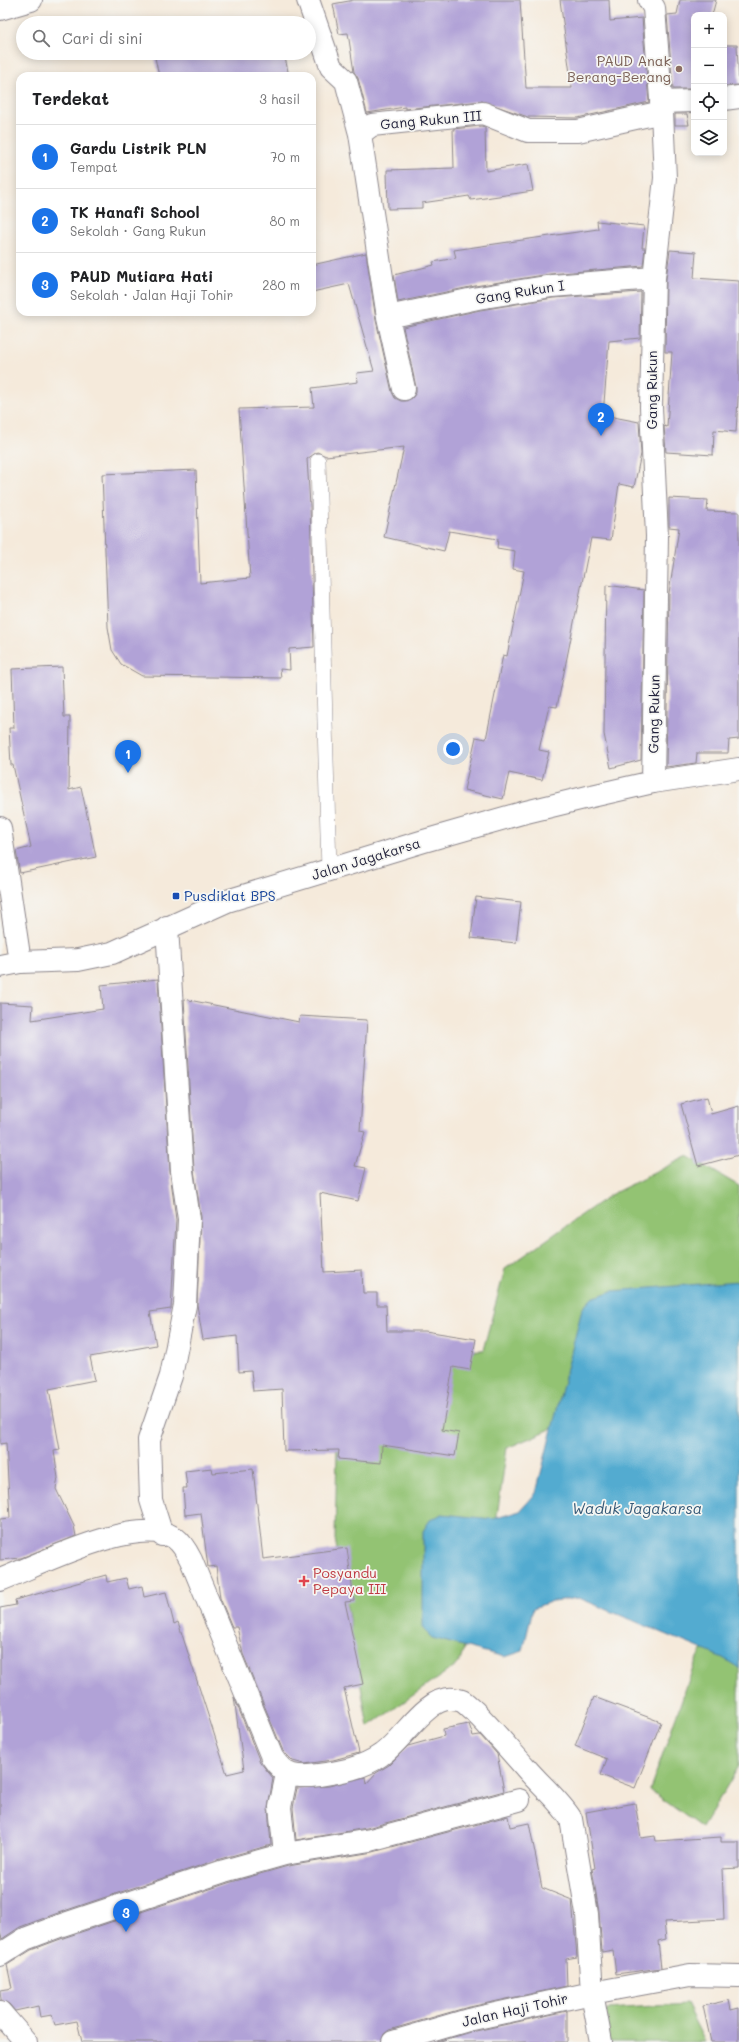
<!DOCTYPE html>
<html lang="id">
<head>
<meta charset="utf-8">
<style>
	body { margin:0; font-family:Mali,sans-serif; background:#f2f2f2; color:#202124 }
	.controls { position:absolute; right:12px; top:12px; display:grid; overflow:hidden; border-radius:8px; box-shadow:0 2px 10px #0003 }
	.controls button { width:36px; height:36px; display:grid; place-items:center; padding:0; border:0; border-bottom:1px solid #e0e0e0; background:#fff; color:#202124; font:20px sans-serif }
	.you { position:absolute; left:453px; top:749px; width:14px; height:14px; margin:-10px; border:3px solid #fff; border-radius:50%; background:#1a73e8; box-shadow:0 0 0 6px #1a73e833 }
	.badge { display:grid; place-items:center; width:26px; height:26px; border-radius:50%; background:#1a73e8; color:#fff; font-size:13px; font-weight:700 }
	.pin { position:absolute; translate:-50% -33px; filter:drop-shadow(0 1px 2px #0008) }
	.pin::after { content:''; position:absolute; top:21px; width:14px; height:12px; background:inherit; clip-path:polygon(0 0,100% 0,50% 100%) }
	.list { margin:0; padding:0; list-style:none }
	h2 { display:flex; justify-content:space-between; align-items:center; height:52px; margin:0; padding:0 16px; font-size:17px }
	h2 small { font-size:13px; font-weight:400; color:#757577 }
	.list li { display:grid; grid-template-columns:26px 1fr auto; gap:12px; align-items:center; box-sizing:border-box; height:64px; padding:0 16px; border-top:1px solid #e0e0e0 }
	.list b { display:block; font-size:15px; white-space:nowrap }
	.list p { margin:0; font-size:13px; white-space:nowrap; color:#757577 }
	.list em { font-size:13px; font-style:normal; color:#757577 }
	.icon { flex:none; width:22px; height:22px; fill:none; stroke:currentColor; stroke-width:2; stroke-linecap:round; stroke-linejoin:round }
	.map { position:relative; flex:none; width:739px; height:2042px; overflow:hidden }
	.search { position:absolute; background:#fff; box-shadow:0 2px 10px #0003; left:16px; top:16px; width:300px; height:44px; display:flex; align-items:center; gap:10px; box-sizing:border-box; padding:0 14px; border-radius:22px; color:#757577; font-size:15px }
	.panel { position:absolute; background:#fff; box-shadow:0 2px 10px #0003; left:16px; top:72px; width:300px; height:244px; border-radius:12px }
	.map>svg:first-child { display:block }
	.green { fill:#93c373; stroke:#5a7257 }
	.water { fill:#53abd0; stroke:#3a6686 }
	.building { fill:#b1a2d7 }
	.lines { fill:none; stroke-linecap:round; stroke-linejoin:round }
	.service-casing { stroke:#8c868b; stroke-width:16 }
	.minor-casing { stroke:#8c868b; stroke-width:24 }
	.secondary-casing { stroke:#8c868b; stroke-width:24 }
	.service { stroke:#fff; stroke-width:15 }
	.minor { stroke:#fff; stroke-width:22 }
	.secondary { stroke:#fff; stroke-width:22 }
	.education-dot { fill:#8d6e63; stroke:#f6f6f2; stroke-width:1.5 }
	.transit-dot { fill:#1a4fb4; stroke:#f6f6f2; stroke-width:1.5 }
	.health-dot { fill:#e0444e; stroke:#f6f6f2; stroke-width:1.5 }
	.labels { text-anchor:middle; stroke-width:3.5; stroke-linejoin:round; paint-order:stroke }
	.education-label { font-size:14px; fill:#785e54; stroke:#f6f6f2; text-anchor:end }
	.street-label { font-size:14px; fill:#22223b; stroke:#f6f6f2 }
	.transit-label { font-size:14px; fill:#164399; stroke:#f6f6f2; text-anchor:start }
	.health-label { font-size:14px; fill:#be3a42; stroke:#f6f6f2; text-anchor:start }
	.water-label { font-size:15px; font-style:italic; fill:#365977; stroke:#f6f6f2 }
</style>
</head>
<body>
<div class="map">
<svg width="739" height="2042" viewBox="0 0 739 2042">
	<rect width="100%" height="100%" fill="#f6f6f2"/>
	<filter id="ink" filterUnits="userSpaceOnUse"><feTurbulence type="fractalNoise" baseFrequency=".025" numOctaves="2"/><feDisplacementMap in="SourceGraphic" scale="8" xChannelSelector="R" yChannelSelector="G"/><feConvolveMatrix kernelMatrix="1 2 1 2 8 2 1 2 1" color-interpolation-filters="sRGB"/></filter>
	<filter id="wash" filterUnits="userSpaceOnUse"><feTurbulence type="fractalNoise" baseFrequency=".012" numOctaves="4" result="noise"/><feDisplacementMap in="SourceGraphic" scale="16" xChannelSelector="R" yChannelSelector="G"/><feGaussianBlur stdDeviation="0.9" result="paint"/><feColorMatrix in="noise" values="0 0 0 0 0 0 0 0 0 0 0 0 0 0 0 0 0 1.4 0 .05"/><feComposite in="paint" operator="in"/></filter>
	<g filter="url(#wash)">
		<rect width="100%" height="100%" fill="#f5eadb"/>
		<path class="green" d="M688 1156 739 1186V1417L574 1419 507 1448 489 1570 459 1663 368 1727 335 1539 337 1449 395 1353 483 1350 505 1269 610 1195Z
			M739 1584V1766L702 1828 650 1790 694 1665Z
			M686 2004 705 2042H609L607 2009Z"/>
		<path class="water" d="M739 1281V1668L723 1658 579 1598 553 1601 533 1608 523 1651 505 1657 432 1638 423 1629V1531L430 1520 442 1514 493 1519 520 1511 536 1493 582 1309 592 1298 612 1291Z"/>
		<g id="blocks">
			<path class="building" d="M354 0H520L526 88H572L560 0H609L610 21 642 18 649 102 577 118 528 117 482 101 405 109V107L367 113 358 78 354 72 348 33 339 34 333 4Z
				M680 0H716L712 15H694V89H673L667 15 677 14Z
				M724 45H737L739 85 724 86Z
				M154 53H284L289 76H159Z
				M675 114H687L689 125H675Z
				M481 126 485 127 486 171 528 164 533 191 471 200 469 196 422 203V208L388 209 387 170 454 168 453 129Z
				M597 221 644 226 642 248H645L643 266 550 274 475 286 398 302 394 275 434 265 433 262 456 258 454 250 598 229Z
				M670 250 696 252 694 278 739 281V383L736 432 714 430 713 455 666 452 664 426 667 427 672 352H665L666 279Z
				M366 253 376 320 392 392 395 398 401 401H406L412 398 416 393V387L403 327 480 310 553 298 641 292 640 338 609 341 603 415 639 422 641 454 634 487 619 484 611 540 591 538 557 707 549 706 539 750 549 752 542 780 509 773 503 799 464 790 476 737 486 739 503 655 507 656 524 571 513 569 515 551 497 548 498 539 449 531 444 551 384 537 404 447 326 456 317 452 307 459 310 505 314 647 289 649 290 670 280 669 281 678 142 676 121 664 112 650 108 627 102 474 196 470 200 583 250 578 239 409 314 407 312 388 358 382 357 373 374 371 349 284 312 292V265Z
				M669 498 708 500 707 511 739 512V739L729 740 728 753H697L696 763 666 767 669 593 679 528 669 527Z
				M606 585 644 590 641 760 611 768 604 734Z
				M62 667 64 717H70L69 790 81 787 96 857 20 873 16 851 31 847 13 765H11L9 728H14L12 669Z
				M476 897 521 902 516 943 471 938Z
				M158 979 170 1172 176 1220 171 1309 150 1312 156 1345 90 1357 95 1380 49 1389 60 1450 54 1451 58 1478 56 1489 74 1526 76 1536 21 1558 0 1560V1519L10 1518 6 1443 0 1444V1003L33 1005 32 1020 103 1009 101 985Z
				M184 999 299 1022 300 1016 367 1020 360 1131 365 1132 355 1166 366 1168 358 1201 320 1193 324 1272 362 1270 363 1293H377V1305H386L387 1331H425L476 1339 470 1370 453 1367 442 1430 459 1433 455 1456 382 1445 381 1463 338 1459 339 1450 284 1451 282 1389 253 1391 251 1371 239 1372 237 1336 203 1340 197 1305 201 1217 194 1170Z
				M707 1097 711 1114 739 1106V1155L698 1166 681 1104Z
				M212 1468 213 1473 253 1469 263 1559 347 1548 354 1601 345 1602 363 1684 344 1688 359 1753 333 1760 304 1764 293 1761 283 1751 243 1654 237 1627H232L220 1598 216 1566 208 1567 201 1513 185 1515 183 1488H187L185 1471Z
				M106 1575 107 1582 126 1578 129 1589 142 1586 144 1597 166 1592 174 1624 178 1622 227 1774 244 1770 234 1697 260 1762 273 1778 268 1808 271 1845 220 1859 58 1913 20 1927 2 1939 0 1932V1608L16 1605 15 1600Z
				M594 1697 661 1722 635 1788 601 1775 607 1759 575 1746Z
				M469 1724 473 1736 480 1735 497 1754 504 1791 367 1828 296 1840 293 1808 297 1788 329 1786 365 1777 366 1784 376 1773 389 1765 408 1746 444 1736 443 1729Z
				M635 1803 641 1838 655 1836 656 1841 721 1837V1842H739V1868L722 1869 724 1919 664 1922 666 1939 658 1941 661 1968 616 1974 613 1950 602 1952 599 1912 592 1869 595 1868 586 1812Z
				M508 1816 510 1827 529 1823 542 1888 572 1900 577 1957 566 1959 567 1986 465 2008 389 2030 384 2034 381 2042H82L77 2021 55 2025 52 2015 40 2017 38 2006 15 2011 9 2004 1 2000 0 1990 12 1988 7 1965 31 1950 66 1937 228 1883 288 1866 373 1852Z
				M729 2000 731 2010 739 2008V2042H711L703 2006Z
				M567 2011V2042H437L471 2032Z"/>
		</g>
	</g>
	<g filter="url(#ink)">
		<use href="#blocks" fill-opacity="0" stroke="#8c868b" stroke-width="1"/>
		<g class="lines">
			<g class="service-casing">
				<path id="service" d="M318 461 329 871"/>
			</g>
			<g class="minor-casing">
				<path id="minor" d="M308 0 331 67 346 81 360 134
					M649 0 654 8 662 112 665 178 654 278 651 407 657 536 653 782
					M0 9 31 0
					M724 99 739 97
					M661 102 694 101
					M388 317 478 298 552 286 654 278
					M404 389 388 317 360 134 372 125 483 113 528 131H578L662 112
					M0 828 20 962
					M162 1535 151 1500 149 1440 171 1376 185 1305 189 1219 182 1171 167 927
					M0 1580C39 1565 137 1514 175 1538 182 1543 187 1552 191 1560L272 1757C285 1777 296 1778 319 1775 341 1772 363 1768 381 1755 403 1740 427 1696 453 1699 456 1700 460 1700 462 1701 466 1703 470 1708 474 1711 492 1729 508 1748 525 1767 540 1785 559 1800 571 1819L587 1914 592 1993 601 2042
					M285 1854 280 1807 287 1774
					M0 1955 25 1939 62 1925 224 1871 285 1854 370 1840 519 1800
					M0 2012 26 2042
					M393 2042 468 2020 592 1993 690 1975 739 1976"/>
			</g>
			<g class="secondary-casing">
				<path id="secondary" d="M0 966 20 962 78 960 112 953 227 901 424 841 522 813 592 796 653 782 739 769"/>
			</g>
			<use href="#service" class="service"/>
			<use href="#minor" class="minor"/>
			<use href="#secondary" class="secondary"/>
		</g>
	</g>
	<circle class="education-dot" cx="679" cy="69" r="4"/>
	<rect class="transit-dot" x="172" y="892" width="8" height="8" rx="2"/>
	<path class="health-dot" d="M302 1575h4v4h4v4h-4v4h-4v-4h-4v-4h4z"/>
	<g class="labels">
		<g class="education-label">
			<text x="671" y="66">PAUD Anak<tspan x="671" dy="16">Berang-Berang</tspan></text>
		</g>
		<g class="street-label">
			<text transform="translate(431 120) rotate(-5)" y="5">Gang Rukun III</text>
			<text transform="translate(520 292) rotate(-9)" y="5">Gang Rukun I</text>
			<text transform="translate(652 390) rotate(-90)" y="5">Gang Rukun</text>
			<text transform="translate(654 714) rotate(-89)" y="5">Gang Rukun</text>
			<text transform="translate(366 859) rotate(-17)" y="5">Jalan Jagakarsa</text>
			<text transform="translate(515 2010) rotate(-13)" y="5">Jalan Haji Tohir</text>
		</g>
		<g class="transit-label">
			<text x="184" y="901">Pusdiklat BPS</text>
		</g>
		<g class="health-label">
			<text x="313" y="1578">Posyandu<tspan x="313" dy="16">Pepaya III</tspan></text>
		</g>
		<g class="water-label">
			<text x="637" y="1514">Waduk Jagakarsa</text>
		</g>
	</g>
</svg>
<div class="controls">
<button>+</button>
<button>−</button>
<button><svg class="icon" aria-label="locate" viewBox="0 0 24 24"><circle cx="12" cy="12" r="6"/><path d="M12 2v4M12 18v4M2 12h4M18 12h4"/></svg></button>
<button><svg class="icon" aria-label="layers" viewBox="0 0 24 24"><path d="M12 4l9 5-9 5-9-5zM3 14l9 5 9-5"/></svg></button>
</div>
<div class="you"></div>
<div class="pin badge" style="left:128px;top:773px">1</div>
<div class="pin badge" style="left:601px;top:436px">2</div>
<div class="pin badge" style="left:126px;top:1932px">3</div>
<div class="search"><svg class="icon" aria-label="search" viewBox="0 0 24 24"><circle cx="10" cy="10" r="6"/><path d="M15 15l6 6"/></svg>Cari di sini</div>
<section class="panel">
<h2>Terdekat<small>3 hasil</small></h2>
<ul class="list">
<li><span class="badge">1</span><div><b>Gardu Listrik PLN</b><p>Tempat</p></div><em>70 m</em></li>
<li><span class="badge">2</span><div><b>TK Hanafi School</b><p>Sekolah · Gang Rukun</p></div><em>80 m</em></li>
<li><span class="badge">3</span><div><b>PAUD Mutiara Hati</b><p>Sekolah · Jalan Haji Tohir</p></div><em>280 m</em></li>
</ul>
</section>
</div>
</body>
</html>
